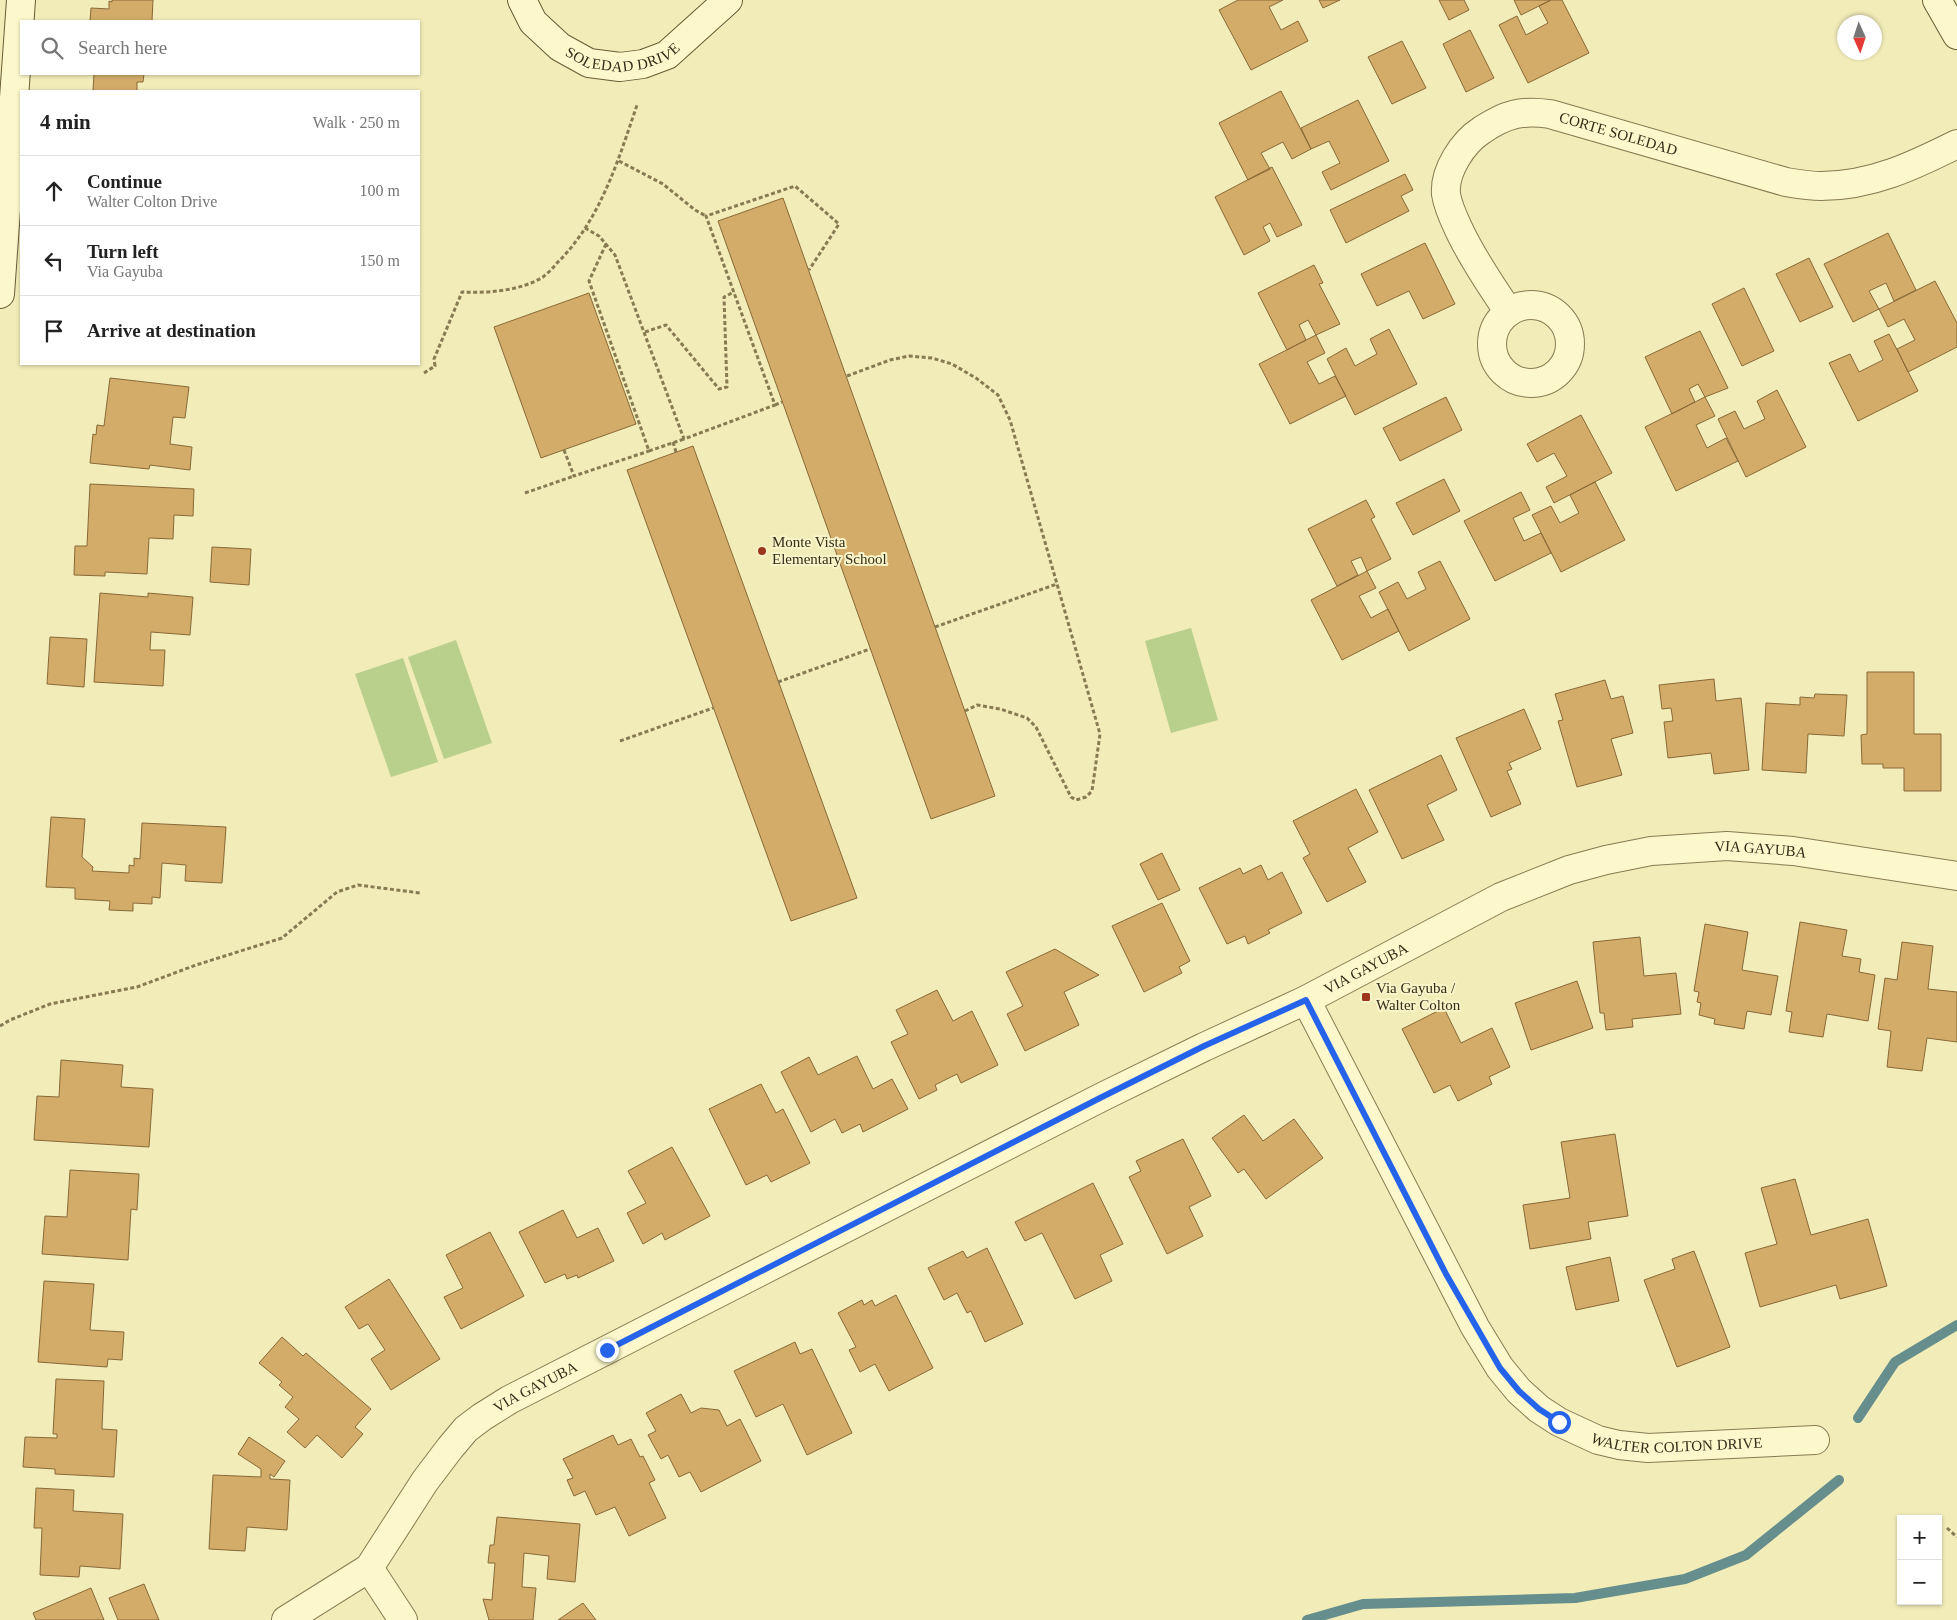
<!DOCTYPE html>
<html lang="en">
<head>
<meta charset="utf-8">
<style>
	body { margin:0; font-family:"Times New Roman",serif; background:#f2f2f2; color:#222 }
	.controls { position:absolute; right:15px; bottom:15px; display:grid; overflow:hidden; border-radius:0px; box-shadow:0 1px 4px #0004 }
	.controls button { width:45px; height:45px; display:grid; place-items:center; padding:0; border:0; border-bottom:1px solid #e0e0e0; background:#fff; color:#222; font:25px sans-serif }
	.compass { position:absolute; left:1837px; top:15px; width:45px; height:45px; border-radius:50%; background:#fff; box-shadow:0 1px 4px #0004; rotate:177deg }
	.stop { position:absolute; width:15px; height:15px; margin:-11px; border:4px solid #2563eb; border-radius:50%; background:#fff }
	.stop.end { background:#2563eb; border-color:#fff; box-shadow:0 1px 5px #0008 }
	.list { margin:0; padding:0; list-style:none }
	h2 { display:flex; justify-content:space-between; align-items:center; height:65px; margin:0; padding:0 20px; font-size:21px }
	h2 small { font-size:16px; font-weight:400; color:#767676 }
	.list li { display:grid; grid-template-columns:32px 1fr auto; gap:15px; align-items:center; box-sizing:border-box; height:70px; padding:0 20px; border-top:1px solid #e0e0e0 }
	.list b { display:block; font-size:19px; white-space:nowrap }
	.list p { margin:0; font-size:16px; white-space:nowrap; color:#767676 }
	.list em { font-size:16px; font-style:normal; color:#767676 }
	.icon { flex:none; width:28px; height:28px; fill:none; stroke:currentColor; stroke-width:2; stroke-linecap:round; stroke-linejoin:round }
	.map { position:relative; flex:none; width:1957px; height:1620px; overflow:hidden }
	.search { position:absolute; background:#fff; box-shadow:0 1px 4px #0004; left:20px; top:20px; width:400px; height:55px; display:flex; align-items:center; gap:12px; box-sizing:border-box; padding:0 18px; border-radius:0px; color:#767676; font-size:19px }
	.panel { position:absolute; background:#fff; box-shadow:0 1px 4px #0004; left:20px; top:90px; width:400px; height:275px; border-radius:0px }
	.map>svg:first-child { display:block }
	.green { fill:#b9cf8c }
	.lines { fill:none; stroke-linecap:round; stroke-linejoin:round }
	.stream { stroke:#658e8c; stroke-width:10 }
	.building { fill:#d3ac6a; stroke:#896936 }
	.street-casing { stroke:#887a52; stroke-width:30 }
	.secondary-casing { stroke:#695b36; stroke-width:30 }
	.path { stroke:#887a52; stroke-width:3; stroke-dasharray:4 2.5; stroke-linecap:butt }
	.street { stroke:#fcf8cb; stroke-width:28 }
	.secondary { stroke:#fcf8cb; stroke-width:28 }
	.route { stroke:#2563eb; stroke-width:6 }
	.poi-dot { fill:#9c371d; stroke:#f8f4c8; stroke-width:2 }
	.labels { text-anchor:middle; stroke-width:4; stroke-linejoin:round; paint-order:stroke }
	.street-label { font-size:15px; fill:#352d19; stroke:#f8f4c8 }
	.poi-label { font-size:15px; fill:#352d19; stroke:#f8f4c8; text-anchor:start }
</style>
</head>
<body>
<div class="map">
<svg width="1957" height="1620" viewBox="0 0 1957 1620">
	<rect width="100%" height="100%" fill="#f1ecb8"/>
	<path class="green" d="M1191 628 1218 720 1171 733 1145 641Z
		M456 640 492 743 444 759 408 657Z
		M403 658 438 762 391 777 355 674Z"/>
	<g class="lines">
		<path class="stream" d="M1858 1418 1895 1362 1957 1325
			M1307 1620 1363 1604 1575 1598 1685 1579 1746 1555 1839 1480"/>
	</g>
	<path class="building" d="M112 0H153L152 21H90L91 8 109 9V1L112 2Z
		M1238 0H1283L1269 7 1281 30 1298 21 1308 41 1251 70 1219 10Z
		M1319 0H1340L1323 8Z
		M1439 0H1464L1469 10 1449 20Z
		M1514 0H1551L1521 15Z
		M1551 0H1562L1589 53 1528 83 1499 25 1517 16 1526 35 1548 23 1539 6Z
		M1470 30 1494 78 1466 92 1443 44Z
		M1402 41 1426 88 1392 104 1368 57Z
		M94 74H144L143 82H137V91H93Z
		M1281 91 1311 149 1292 159 1283 142 1261 153 1270 169 1248 180 1219 123Z
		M1358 100 1389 161 1331 190 1322 172 1340 163 1329 141 1311 149 1301 128Z
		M1272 167 1302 225 1277 237 1270 223 1263 227 1270 241 1244 255 1215 197Z
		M1405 174 1413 190 1401 196 1409 211 1346 243 1330 210Z
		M783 198 995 796 931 819 718 221Z
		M1888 233 1916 290 1894 301 1886 283 1869 291 1879 309 1853 322 1824 264Z
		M1425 243 1455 304 1423 319 1409 291 1377 306 1361 274Z
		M1809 258 1833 307 1800 322 1776 274Z
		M1314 265 1323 283 1319 284 1340 324 1316 335 1308 320 1299 325 1306 340 1287 350 1258 293Z
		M1935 281 1957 323V347L1908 372 1897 349 1915 340 1904 319 1888 327 1879 309Z
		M1744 288 1774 351 1742 366 1712 304Z
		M589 293 636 424 541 458 494 327Z
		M1389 329 1417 384 1355 415 1327 359 1346 348 1355 366 1377 354 1370 339Z
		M1700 331 1728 388 1705 397 1698 384 1689 389 1695 402 1672 414 1645 357Z
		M1889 334 1918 391 1858 421 1829 363 1850 354 1859 372 1883 360 1874 341Z
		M1316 335 1325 353 1307 362 1319 384 1335 376 1346 396 1290 424 1259 364Z
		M110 378 189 387 185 418 173 417 170 444 192 447 190 470 150 465 149 469 90 463 93 434 96 435 97 425 104 426Z
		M1777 390 1806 447 1746 477 1718 419 1735 411 1744 429 1765 419 1757 401Z
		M1446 397 1462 430 1400 461 1383 428Z
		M1705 397 1715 416 1696 425 1707 448 1726 438 1738 461 1676 491 1645 427Z
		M1581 415 1612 473 1554 503 1546 487 1567 476 1554 453 1537 462 1527 444Z
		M693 446 857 898 791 921 627 470Z
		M1444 479 1460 511 1413 535 1396 503Z
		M1595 482 1625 540 1561 572 1532 515 1551 506 1560 523 1579 513 1570 495Z
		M90 484 194 489 193 516 174 515 173 539 149 538 147 574 105 572V576L74 575 75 546H87Z
		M1521 492 1530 510 1513 518 1524 541 1541 533 1551 553 1495 581 1464 521Z
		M1366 500 1375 517 1371 519 1391 559 1367 571 1361 557 1351 561 1358 575 1337 586 1308 529Z
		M212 547 251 549 249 585 210 582Z
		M1440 561 1470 619 1409 651 1379 592 1398 582 1407 599 1426 589 1418 572Z
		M1367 571 1376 588 1359 596 1371 618 1388 609 1399 631 1342 660 1311 600Z
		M100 593 148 597V593L193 597 190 635 151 632 150 650H165L163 686 94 682Z
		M50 637 87 639 84 687 47 684Z
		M1867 672H1914V734H1941V791H1904V768H1883V764H1862L1861 735 1867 734Z
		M1714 679 1716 701 1741 698 1749 770 1714 774 1711 753 1668 758 1664 722 1673 721 1671 708 1662 709 1659 685Z
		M1605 680 1611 699 1623 696 1633 733 1611 739 1622 775 1577 787 1558 721 1563 720 1555 694Z
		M1815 694 1847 695 1844 736 1808 734 1806 773 1762 770 1766 703 1800 705V697L1814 698Z
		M1524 709 1541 749 1509 763 1512 769 1507 771 1521 804 1491 817 1456 738Z
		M1441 755 1457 790 1427 805 1444 840 1402 859 1369 790Z
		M1356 789 1378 832 1348 848 1366 882 1327 902 1303 858 1310 854 1293 821Z
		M51 817 85 819 82 857 93 867 92 871 129 873V865L134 866V858L140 859 142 823 226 827 222 883 185 881 186 865 162 863 160 898 152 897V904L133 903V911L109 910 110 901 75 899V888L46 887Z
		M1162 853 1180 890 1158 900 1140 864Z
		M1261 865 1268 880 1282 872 1302 913 1268 930 1270 933 1248 944 1245 936 1227 944 1199 888 1240 868 1243 874Z
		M1162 903 1190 961 1179 967 1182 973 1144 992 1112 926Z
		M1800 922 1847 930 1842 956 1861 959 1859 972 1875 975 1868 1021 1827 1014 1823 1037 1789 1032 1792 1012 1786 1011Z
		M1705 924 1748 932 1742 970 1778 976 1771 1015 1747 1011 1744 1029 1714 1024 1715 1019 1699 1015 1701 1003 1697 1002 1699 992 1694 991Z
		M1640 937 1644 976 1676 973 1681 1014 1632 1019 1633 1027 1606 1030 1604 1013H1600L1593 942Z
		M1902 942 1933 946 1928 989 1957 992V1042L1927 1038 1922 1071 1887 1067 1891 1031 1878 1029 1885 978 1897 980Z
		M1055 949 1099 975 1064 992 1079 1025 1025 1051 1007 1014 1023 1006 1006 972Z
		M1577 981 1593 1028 1531 1050 1515 1003Z
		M937 990 953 1021 972 1011 998 1065 961 1083 957 1074 935 1085 937 1090 919 1099 891 1042 908 1034 896 1010Z
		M1444 1008 1461 1043 1492 1028 1510 1067 1489 1077 1492 1084 1458 1101 1450 1085 1434 1093 1402 1029Z
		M857 1056 873 1089 892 1079 908 1109 863 1132 860 1124 842 1133 835 1119 811 1132 781 1072 809 1057 818 1075Z
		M61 1060 123 1065 121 1087 153 1089 149 1147 34 1140 37 1096 59 1097Z
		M761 1084 776 1113 783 1109 810 1163 771 1182 767 1175 746 1185 709 1109Z
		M1244 1115 1263 1141 1294 1119 1323 1158 1266 1199 1244 1169 1238 1173 1212 1138Z
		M1615 1134 1628 1216 1588 1222 1591 1239 1530 1249 1523 1205 1570 1198 1561 1142Z
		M1183 1139 1211 1196 1189 1207 1203 1236 1167 1254 1129 1177 1141 1171 1136 1161Z
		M672 1147 710 1216 665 1240 662 1233 643 1244 627 1213 646 1203 628 1171Z
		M70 1170 139 1174 137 1210 131 1209 128 1260 42 1254 45 1216 67 1217Z
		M1795 1179 1811 1235 1868 1219 1887 1286 1840 1299 1836 1285 1760 1307 1745 1253 1777 1244 1761 1188Z
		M1093 1183 1123 1244 1100 1255 1112 1281 1075 1299 1042 1233 1025 1241 1015 1222Z
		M563 1210 577 1238 598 1228 614 1261 578 1278 577 1275 567 1279 565 1274 545 1283 519 1232Z
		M490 1232 524 1296 461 1329 444 1297 463 1288 446 1255Z
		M987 1248 1023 1324 985 1342 971 1311 967 1313 957 1293 944 1300 928 1268 963 1251 967 1258Z
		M1694 1251 1730 1347 1677 1367 1644 1280 1675 1269 1672 1259Z
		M1610 1257 1619 1301 1576 1310 1566 1267Z
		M389 1279 440 1359 391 1390 371 1359 385 1350 368 1324 359 1329 345 1307Z
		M44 1281 94 1284 90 1330 124 1332 122 1360 108 1359 107 1367 38 1362Z
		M896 1295 933 1368 889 1391 875 1364 860 1372 849 1350 856 1347 838 1313 862 1300 864 1305 872 1300 875 1306Z
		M282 1337 303 1356 306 1353 371 1409 355 1427 363 1434 342 1458 317 1435 305 1448 287 1432 299 1419 285 1407 293 1397 279 1385 282 1382 259 1363Z
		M795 1342 800 1354 812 1349 852 1433 807 1455 783 1404 756 1417 734 1371Z
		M56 1379 104 1381 102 1429 117 1430 114 1477 55 1474V1469L23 1467 25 1437 57 1438V1434H53Z
		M681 1394 691 1413 701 1408 719 1410 727 1426 740 1419 761 1461 701 1492 690 1472 679 1477 668 1455 661 1459 648 1435 656 1431 646 1413Z
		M613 1435 618 1445 631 1439 640 1457 643 1456 655 1480 649 1483 666 1518 629 1536 615 1507 596 1515 585 1491 574 1496 567 1480 573 1478 563 1459Z
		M249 1437 285 1461 274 1477 270 1474V1479L290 1480 287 1530 247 1527 245 1551 209 1549 213 1475 261 1477V1469L238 1454Z
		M36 1488 74 1490 73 1511 123 1514 120 1569 80 1566 79 1577 40 1575 42 1528H34Z
		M497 1517 580 1524 575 1582 547 1579 549 1556 524 1553 522 1587 536 1588 533 1620H489L483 1599 492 1600 495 1563H488L490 1545H494Z
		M144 1584 159 1620H118L109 1598Z
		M91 1588 104 1620H36L33 1613Z
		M583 1603 596 1620H558Z"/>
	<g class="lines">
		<g class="street-casing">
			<g id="street">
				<circle cx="1531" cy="344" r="39"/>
				<path id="s1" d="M1509 312C1491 286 1475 262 1461 234 1455 221 1448 208 1446 194 1444 171 1463 142 1482 130 1506 114 1521 110 1550 114L1786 182C1798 184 1809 186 1821 186 1871 186 1913 166 1957 144"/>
				<path id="s2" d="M1306 1000 1475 1327 1500 1368 1519 1391 1539 1409 1559 1422 1598 1440 1619 1445 1648 1448 1815 1440"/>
				<path d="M369 1568 403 1620"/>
				<path id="s3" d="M286 1620 369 1568 425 1481 450 1448 466 1429 482 1417 509 1400 1102 1097 1204 1047 1306 1000 1501 897 1569 870 1606 860 1651 851 1727 846 1793 851 1957 876"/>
			</g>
		</g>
		<g class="secondary-casing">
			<g id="secondary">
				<path id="s4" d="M522 0 533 22 560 47 589 63 620 67 643 64 667 55 728 0"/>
				<path d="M1937 0 1957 35"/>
				<path d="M0 294 21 0"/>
			</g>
		</g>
		<path class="path" d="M619 161 663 184 695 210 706 216
			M585 228 599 236 615 255 684 439 775 405 706 216 795 186 839 224 809 270
			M606 244 589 281 649 451 684 439
			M645 332 666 325 719 389 727 387 724 297 734 292
			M424 373 435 366 434 359 462 292C489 293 520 291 543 277 548 273 553 268 557 263 600 221 618 161 637 105
			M847 376 890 360 909 356 932 358 952 364 976 378 998 395 1010 420 1057 584
			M775 405 782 402
			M673 442 676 452
			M564 450 574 476 649 451
			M525 493 574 476
			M935 627 1057 584 1100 734 1092 791 1086 797 1076 800 1071 797 1036 727 1027 718 1000 709 977 705 965 711
			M778 682 870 649
			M620 741 713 708
			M0 1026 10 1020 50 1004 137 987 196 965 282 938 337 892 358 885 420 893
			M1947 1528 1957 1537"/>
		<use href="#street" class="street"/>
		<use href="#secondary" class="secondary"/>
	</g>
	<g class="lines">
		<path class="route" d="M607 1350 1102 1097 1204 1046 1306 1000 1446 1274 1500 1368 1519 1391 1539 1409 1559 1422"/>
	</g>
	<g class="poi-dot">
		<circle cx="762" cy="551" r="5"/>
		<rect x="1361" y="992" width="10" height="10" rx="2.5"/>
	</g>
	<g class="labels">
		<g class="street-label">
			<text dy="5" stroke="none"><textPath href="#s4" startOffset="129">SOLEDAD DRIVE</textPath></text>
			<text dy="5" stroke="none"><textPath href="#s1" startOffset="354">CORTE SOLEDAD</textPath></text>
			<text dy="5" stroke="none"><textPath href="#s3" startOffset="1699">VIA GAYUBA</textPath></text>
			<text dy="5" stroke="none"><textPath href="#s3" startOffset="1279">VIA GAYUBA</textPath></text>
			<text dy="5" stroke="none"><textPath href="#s3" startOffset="349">VIA GAYUBA</textPath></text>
			<text dy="5" stroke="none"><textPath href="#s2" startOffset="619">WALTER COLTON DRIVE</textPath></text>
		</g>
		<g class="poi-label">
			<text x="772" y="547">Monte Vista<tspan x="772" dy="17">Elementary School</tspan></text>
			<text x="1376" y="993">Via Gayuba /<tspan x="1376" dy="17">Walter Colton</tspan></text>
		</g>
	</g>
</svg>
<div class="controls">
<button>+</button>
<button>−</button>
</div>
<svg class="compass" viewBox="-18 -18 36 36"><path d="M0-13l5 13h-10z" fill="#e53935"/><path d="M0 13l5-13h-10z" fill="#767676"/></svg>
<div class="stop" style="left:1559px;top:1422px"></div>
<div class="stop end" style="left:607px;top:1350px"></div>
<div class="search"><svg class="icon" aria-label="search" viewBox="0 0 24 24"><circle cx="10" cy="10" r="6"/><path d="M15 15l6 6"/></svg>Search here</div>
<section class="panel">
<h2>4 min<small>Walk · 250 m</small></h2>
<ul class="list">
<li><svg class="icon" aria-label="ahead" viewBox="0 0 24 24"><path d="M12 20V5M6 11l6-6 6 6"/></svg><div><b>Continue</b><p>Walter Colton Drive</p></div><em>100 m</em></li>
<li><svg class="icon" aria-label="left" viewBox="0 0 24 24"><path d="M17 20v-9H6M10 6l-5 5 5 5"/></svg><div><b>Turn left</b><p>Via Gayuba</p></div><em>150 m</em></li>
<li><svg class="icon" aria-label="arrive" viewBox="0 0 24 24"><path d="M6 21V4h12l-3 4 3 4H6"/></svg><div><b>Arrive at destination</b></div></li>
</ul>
</section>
</div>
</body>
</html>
